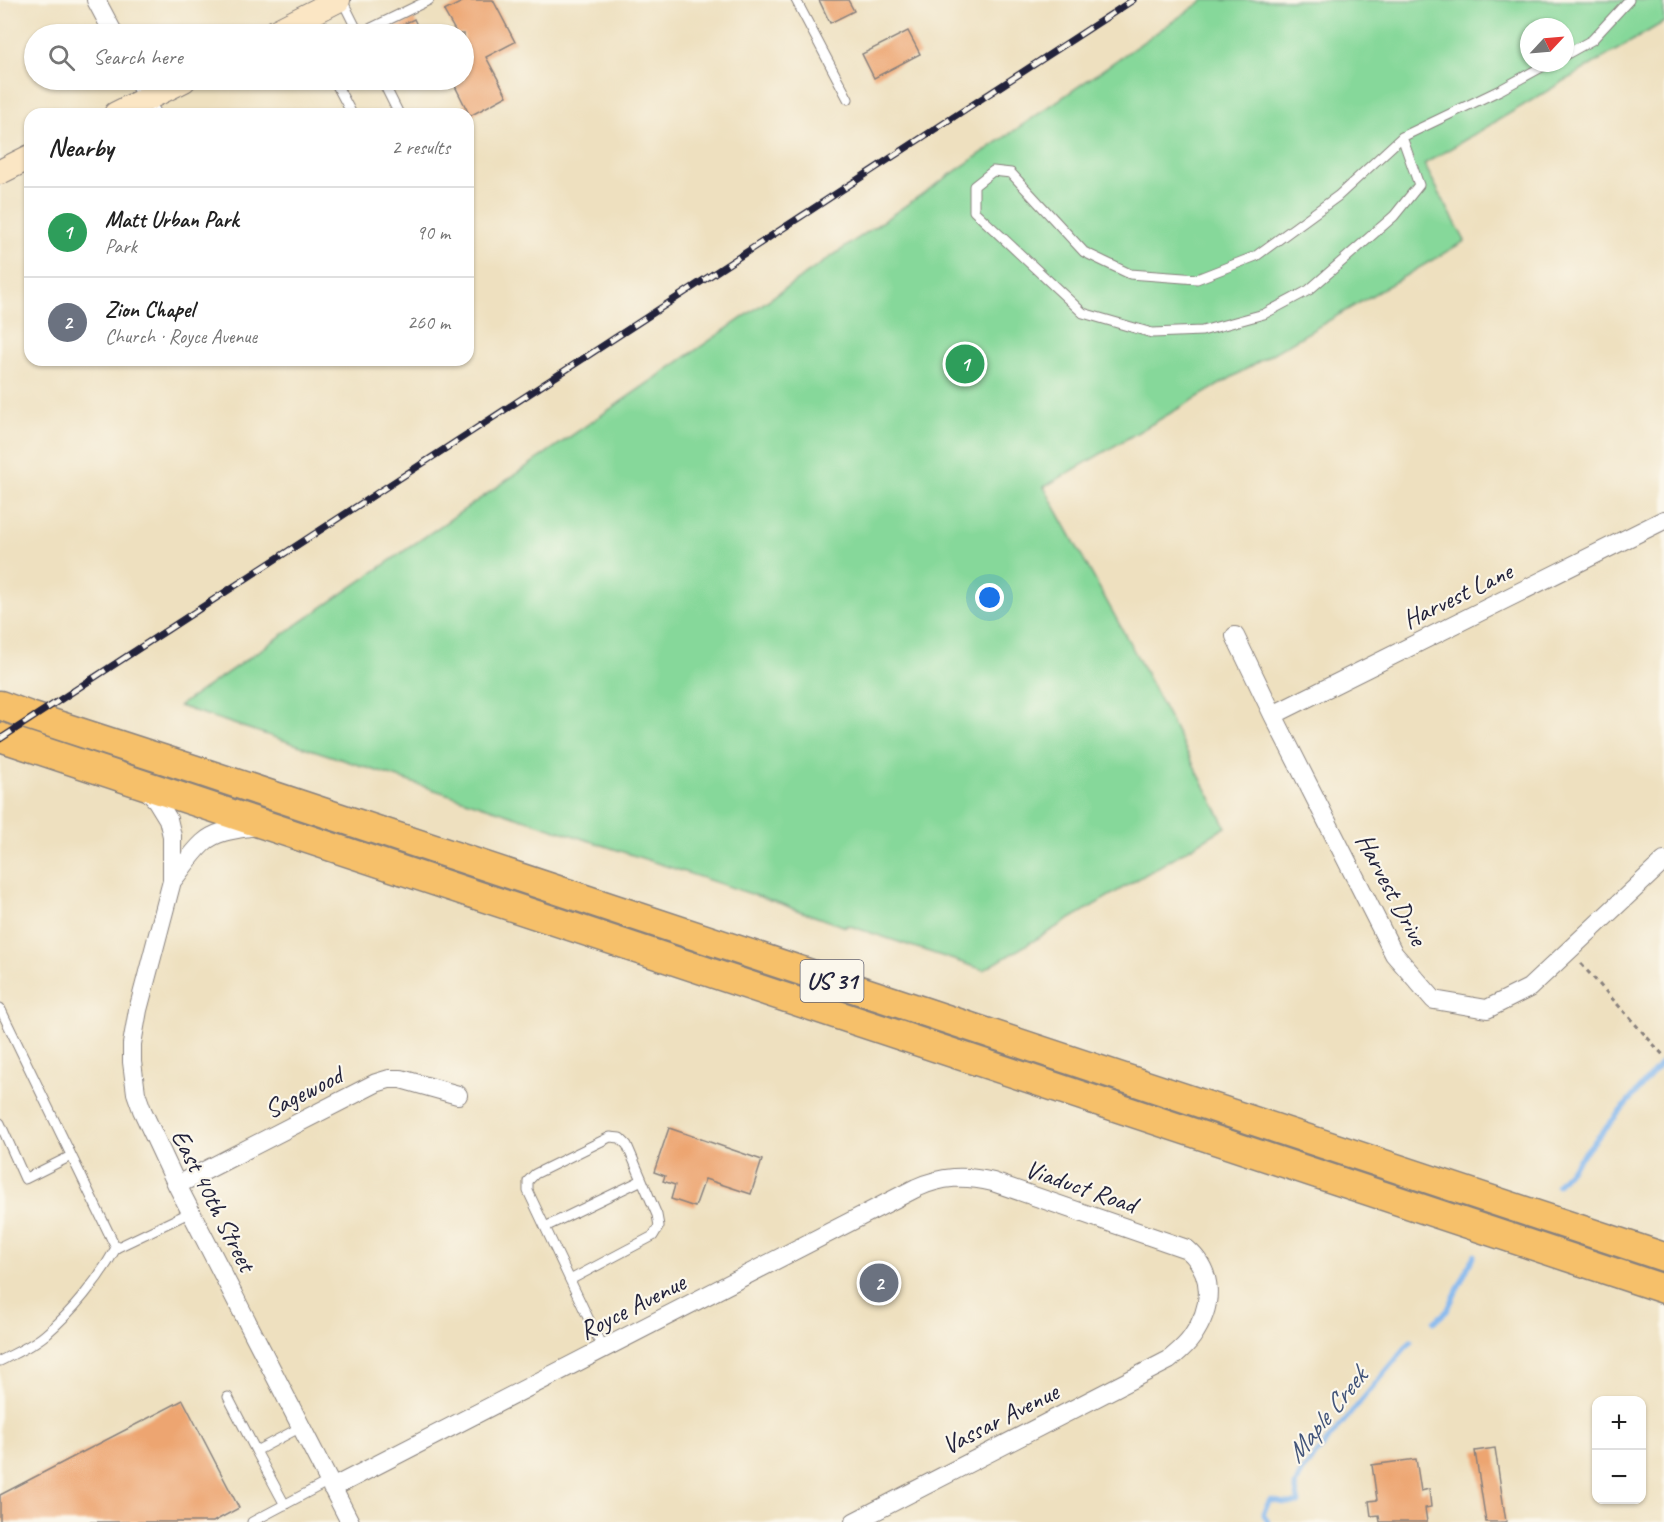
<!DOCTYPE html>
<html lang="en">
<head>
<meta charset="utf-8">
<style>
	body { margin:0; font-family:Caveat,sans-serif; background:#f2f2f2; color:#222 }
	.controls { position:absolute; right:18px; bottom:18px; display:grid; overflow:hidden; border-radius:12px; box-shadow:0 2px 4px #0004 }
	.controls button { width:54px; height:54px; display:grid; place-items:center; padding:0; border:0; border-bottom:2px solid #e0e0e0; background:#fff; color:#222; font:30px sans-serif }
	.compass { position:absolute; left:1520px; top:18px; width:54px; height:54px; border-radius:50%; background:#fff; box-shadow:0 2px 4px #0004; rotate:64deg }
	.you { position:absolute; left:990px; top:598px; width:21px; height:21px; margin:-15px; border:4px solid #fff; border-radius:50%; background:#1a73e8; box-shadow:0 0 0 9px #1a73e833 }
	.badge { display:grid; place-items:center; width:39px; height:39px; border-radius:50%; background:#c8321e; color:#fff; font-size:20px; font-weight:700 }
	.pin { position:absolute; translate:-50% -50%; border:3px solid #fff; box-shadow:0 2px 6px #0006 }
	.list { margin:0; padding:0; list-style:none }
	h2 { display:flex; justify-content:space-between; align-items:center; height:78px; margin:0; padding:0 24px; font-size:26px }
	h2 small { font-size:20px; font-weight:400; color:#767676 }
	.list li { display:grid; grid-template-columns:39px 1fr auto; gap:18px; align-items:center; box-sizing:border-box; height:90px; padding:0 24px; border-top:2px solid #e0e0e0 }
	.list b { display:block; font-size:22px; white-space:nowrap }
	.list p { margin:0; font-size:20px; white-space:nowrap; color:#767676 }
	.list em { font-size:20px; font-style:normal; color:#767676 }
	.icon { flex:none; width:33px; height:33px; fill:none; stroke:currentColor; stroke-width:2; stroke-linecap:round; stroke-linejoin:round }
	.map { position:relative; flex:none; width:1664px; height:1522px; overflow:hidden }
	.search { position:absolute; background:#fff; box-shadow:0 2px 4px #0004; left:24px; top:24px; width:450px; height:66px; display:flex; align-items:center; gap:15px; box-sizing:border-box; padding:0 21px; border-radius:33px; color:#767676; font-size:22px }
	.panel { position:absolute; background:#fff; box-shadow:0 2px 4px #0004; left:24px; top:108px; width:450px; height:258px; border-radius:18px }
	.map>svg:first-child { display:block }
	.green { fill:#86d89a; stroke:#547d6a; stroke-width:1.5; fill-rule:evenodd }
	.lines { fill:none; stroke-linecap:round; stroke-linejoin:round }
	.stream { stroke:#7fb5ee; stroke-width:5 }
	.building { fill:#eda571 }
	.service-casing { stroke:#88817d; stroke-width:11 }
	.minor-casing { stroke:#88817d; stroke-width:20 }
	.secondary-casing { stroke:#88817d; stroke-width:26 }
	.trunk-casing { stroke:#88817d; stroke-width:31 }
	.path { stroke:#88817d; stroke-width:3; stroke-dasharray:4.5 4.5; stroke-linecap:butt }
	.service { stroke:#fff; stroke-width:9 }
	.minor { stroke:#fff; stroke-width:18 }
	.secondary { stroke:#fbe6c4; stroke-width:24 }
	.trunk { stroke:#f6c06b; stroke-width:28 }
	.rail-casing { stroke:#22223b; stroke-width:7 }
	.rail { stroke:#fbf7ec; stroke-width:4.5; stroke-dasharray:14; stroke-linecap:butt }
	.labels { text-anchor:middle; stroke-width:4.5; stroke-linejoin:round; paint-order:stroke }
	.shield { fill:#fbf7ec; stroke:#636270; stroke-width:1.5 }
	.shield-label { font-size:24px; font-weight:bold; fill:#22223b }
	.street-label { font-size:26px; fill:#22223b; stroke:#fbf7ec }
	.water-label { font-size:27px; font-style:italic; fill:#43557a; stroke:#fbf7ec }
</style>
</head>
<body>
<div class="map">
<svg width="1664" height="1522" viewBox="0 0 1664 1522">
	<rect width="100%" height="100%" fill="#fbf7ec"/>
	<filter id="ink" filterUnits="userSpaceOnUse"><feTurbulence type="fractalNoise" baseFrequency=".0167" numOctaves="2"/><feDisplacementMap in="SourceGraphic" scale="12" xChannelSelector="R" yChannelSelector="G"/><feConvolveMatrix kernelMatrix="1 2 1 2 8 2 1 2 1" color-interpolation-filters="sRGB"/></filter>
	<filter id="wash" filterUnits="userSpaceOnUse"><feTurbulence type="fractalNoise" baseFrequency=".008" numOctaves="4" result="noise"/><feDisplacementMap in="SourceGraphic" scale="24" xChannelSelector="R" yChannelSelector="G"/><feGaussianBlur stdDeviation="1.35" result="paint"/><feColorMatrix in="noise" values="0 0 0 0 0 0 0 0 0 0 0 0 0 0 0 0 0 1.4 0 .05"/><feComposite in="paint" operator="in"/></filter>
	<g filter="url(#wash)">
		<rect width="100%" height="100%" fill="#eee0bf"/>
		<path class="green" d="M1204 0H1664V22L1424 164 1465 241 1044 487 1139 660 1226 827 984 970 847 925 846 927 791 908 785 905 179 706ZM1529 27H1565V63H1529Z"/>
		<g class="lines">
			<path class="stream" d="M1557 1185 1664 1060
				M1434 1322 1447 1311 1474 1255
				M1268 1522 1263 1513 1270 1500 1285 1503H1299L1295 1486 1301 1473 1411 1341"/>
		</g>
		<g id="blocks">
			<path class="building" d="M466 0H493L515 42 486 57 507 96 470 116 452 80H464V34H457L444 11Z
				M819 0H848L854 11 830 23Z
				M414 19 421 34H383Z
				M908 31 920 54 874 78 862 54Z
				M669 1128 762 1160 751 1194 705 1179 695 1207 671 1199 675 1185 663 1181 665 1176 654 1172Z
				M183 1400 239 1508 213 1522H0V1495Z
				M1495 1448 1506 1522H1486L1475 1451Z
				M1416 1459 1421 1491 1429 1489 1431 1507 1425 1508 1427 1522H1380L1379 1515 1371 1516 1369 1501 1377 1500 1372 1465Z"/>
		</g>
	</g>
	<g filter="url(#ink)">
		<use href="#blocks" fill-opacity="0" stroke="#88817d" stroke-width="1.5"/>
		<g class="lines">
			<g class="service-casing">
				<path id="service" d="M342 0 359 34
					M796 0 848 99
					M303 18 311 34
					M359 34 429 0
					M1565 55 1592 40 1629 0
					M334 80 352 114
					M382 80 399 114
					M148 98 157 114
					M1402 137 1419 185 1394 216 1309 290 1264 314 1202 331 1152 333 1083 313 974 211V186L993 171 1011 173 1084 252 1130 274 1197 279 1256 256 1338 196 1402 137 1500 90 1549 63
					M0 1008 116 1248 191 1212
					M0 1123 25 1179 71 1156
					M610 1137 620 1138 627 1145 657 1215 659 1226 653 1236 570 1280 528 1191V1181L535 1174Z
					M545 1227 642 1180
					M570 1280 603 1349
					M0 1361C15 1353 32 1346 45 1335 72 1312 99 1279 116 1248
					M228 1397 256 1451 301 1427
					M256 1451 285 1505
					M252 1522 329 1481"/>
			</g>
			<g class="minor-casing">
				<path id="minor" d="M96 0 114 34
					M137 80 148 98
					M1235 636 1273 715 1394 954 1434 1000 1487 1009 1529 988 1664 861
					M1273 715 1664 520
					M144 787 157 801 168 819 172 836V881L138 1010 132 1044V1062L136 1093 142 1110 177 1185 350 1522
					M172 881C182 869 191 854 203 843 217 830 239 829 257 826
					M177 1185 376 1083 389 1079H401L458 1095
					M332 1488 916 1188C942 1176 965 1175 993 1182L1187 1249C1215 1273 1213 1307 1192 1337 1186 1346 1177 1353 1169 1360L854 1522"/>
			</g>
			<g class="secondary-casing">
				<path id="secondary" d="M271 34 338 0
					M116 114 184 80
					M0 172 30 157"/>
			</g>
			<g class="trunk-casing">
				<path id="trunk" d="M0 705 30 716 196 770 1664 1257
					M0 737 1664 1289"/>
			</g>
			<path class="path" d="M1581 964 1664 1056"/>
			<use href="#service" class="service"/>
			<use href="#minor" class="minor"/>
			<use href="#secondary" class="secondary"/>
			<use href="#trunk" class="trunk"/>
			<g class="rail-casing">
				<path id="rail" d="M0 739 1133 0"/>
			</g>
			<use href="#rail" class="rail"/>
		</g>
	</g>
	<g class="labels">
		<rect class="shield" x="800.5" y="960" width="63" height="42" rx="4.5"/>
		<g class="shield-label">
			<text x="832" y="989">US 31</text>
		</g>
		<g class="street-label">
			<text transform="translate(1457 595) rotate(-26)" y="9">Harvest Lane</text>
			<text transform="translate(1392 889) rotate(62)" y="9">Harvest Drive</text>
			<text transform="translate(303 1092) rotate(-27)" y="9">Sagewood</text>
			<text transform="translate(1081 1186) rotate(19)" y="9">Viaduct Road</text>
			<text transform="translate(214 1200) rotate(63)" y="9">East 40th Street</text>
			<text transform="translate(632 1306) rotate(-27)" y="9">Royce Avenue</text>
			<text transform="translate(1000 1418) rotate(-27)" y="9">Vassar Avenue</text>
		</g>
		<g class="water-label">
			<text transform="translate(1326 1415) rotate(-51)" y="9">Maple Creek</text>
		</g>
	</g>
</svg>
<div class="controls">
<button>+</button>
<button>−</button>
</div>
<svg class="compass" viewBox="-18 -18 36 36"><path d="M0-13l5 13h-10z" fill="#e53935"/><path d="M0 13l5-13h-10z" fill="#767676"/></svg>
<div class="you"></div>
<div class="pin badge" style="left:965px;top:364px;background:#2e9e5b">1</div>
<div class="pin badge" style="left:879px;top:1283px;background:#6b7280">2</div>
<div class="search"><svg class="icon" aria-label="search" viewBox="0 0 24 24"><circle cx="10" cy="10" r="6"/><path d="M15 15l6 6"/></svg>Search here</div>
<section class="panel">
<h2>Nearby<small>2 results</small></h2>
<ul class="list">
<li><span class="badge" style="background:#2e9e5b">1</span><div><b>Matt Urban Park</b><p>Park</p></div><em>90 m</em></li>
<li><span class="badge" style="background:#6b7280">2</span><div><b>Zion Chapel</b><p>Church · Royce Avenue</p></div><em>260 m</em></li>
</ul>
</section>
</div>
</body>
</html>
